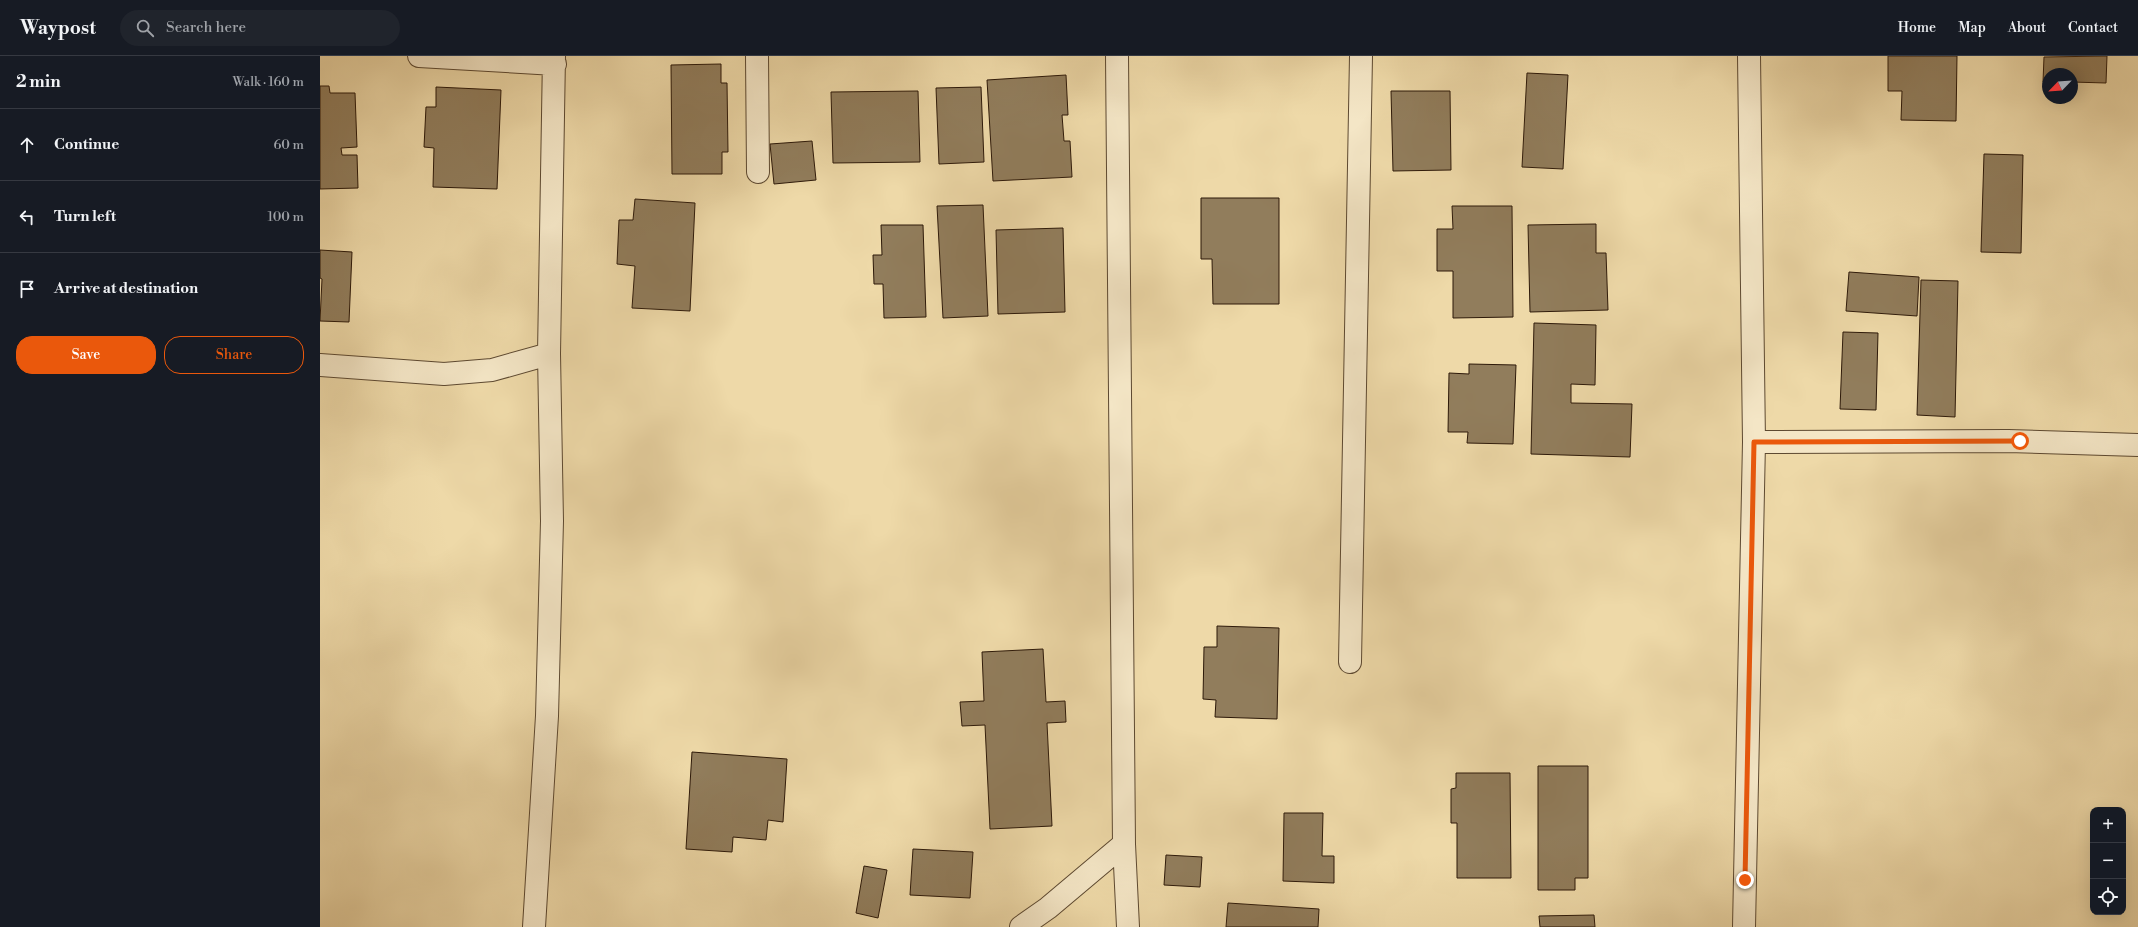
<!DOCTYPE html>
<html lang="en">
<head>
<meta charset="utf-8">
<style>
	body { margin:0; font-family:"Libre Bodoni",serif; background:#20242c; color:#f1f3f6 }
	.controls { position:absolute; right:12px; bottom:12px; display:grid; overflow:hidden; border-radius:8px; box-shadow:0 4px 16px #0002 }
	.controls button { width:36px; height:36px; display:grid; place-items:center; padding:0; border:0; border-bottom:1px solid #363941; background:#171b24; color:#f1f3f6; font:20px sans-serif }
	.compass { position:absolute; left:1722px; top:12px; width:36px; height:36px; border-radius:50%; background:#171b24; box-shadow:0 4px 16px #0002; rotate:245deg }
	.stop { position:absolute; width:12px; height:12px; margin:-9px; border:3px solid #ea580c; border-radius:50%; background:#fff }
	.stop.end { background:#ea580c; border-color:#fff; box-shadow:0 1px 4px #0008 }
	.list { margin:0; padding:0; list-style:none }
	h2 { display:flex; justify-content:space-between; align-items:center; height:52px; margin:0; padding:0 16px; font-size:17px }
	h2 small { font-size:13px; font-weight:400; color:#9ea1a6 }
	.list li { display:grid; grid-template-columns:26px 1fr auto; gap:12px; align-items:center; box-sizing:border-box; height:72px; padding:0 16px; border-top:1px solid #363941 }
	.list b { display:block; font-size:15px; white-space:nowrap }
	.list em { font-size:13px; font-style:normal; color:#9ea1a6 }
	.actions { display:flex; gap:8px; padding:12px 16px }
	.actions a { flex:1; padding:9px 0; border:1px solid #ea580c; border-radius:16px; text-align:center; font-size:14px; color:#ea580c }
	.actions .main { background:#ea580c; color:#fff }
	.icon { flex:none; width:22px; height:22px; fill:none; stroke:currentColor; stroke-width:2; stroke-linecap:round; stroke-linejoin:round }
	.map { position:relative; flex:none; width:1818px; height:871px; overflow:hidden }
	header { display:flex; align-items:center; gap:24px; box-sizing:border-box; height:56px; padding:0 20px; background:#171b24; border-bottom:1px solid #363941 }
	header strong { font-size:19px }
	nav { display:flex; gap:22px; margin-inline-start:auto; font-size:14px }
	.search { width:280px; height:36px; background:#20242c; display:flex; align-items:center; gap:10px; box-sizing:border-box; padding:0 14px; border-radius:22px; color:#9ea1a6; font-size:15px }
	main { display:flex }
	aside { flex:1; background:#171b24 }
	.map>svg:first-child { display:block }
	.building { fill:#917d5c; stroke:#2d1909 }
	.lines { fill:none; stroke-linecap:round; stroke-linejoin:round }
	.minor-casing { stroke:#5d4931; stroke-width:24 }
	.minor { stroke:#f4e6c6; stroke-width:22 }
	.route { stroke:#ea580c; stroke-width:5 }
</style>
</head>
<body>
<header>
<strong>Waypost</strong>
<div class="search"><svg class="icon" aria-label="search" viewBox="0 0 24 24"><circle cx="10" cy="10" r="6"/><path d="M15 15l6 6"/></svg>Search here</div>
<nav><a>Home</a><a>Map</a><a>About</a><a>Contact</a></nav>
</header>
<main>
<aside>
<h2>2 min<small>Walk · 160 m</small></h2>
<ul class="list">
<li><svg class="icon" aria-label="ahead" viewBox="0 0 24 24"><path d="M12 20V5M6 11l6-6 6 6"/></svg><div><b>Continue</b></div><em>60 m</em></li>
<li><svg class="icon" aria-label="left" viewBox="0 0 24 24"><path d="M17 20v-9H6M10 6l-5 5 5 5"/></svg><div><b>Turn left</b></div><em>100 m</em></li>
<li><svg class="icon" aria-label="arrive" viewBox="0 0 24 24"><path d="M6 21V4h12l-3 4 3 4H6"/></svg><div><b>Arrive at destination</b></div></li>
</ul>
<div class="actions"><a class="main">Save</a><a>Share</a></div>
</aside>
<div class="map">
<svg width="1818" height="871" viewBox="0 0 1818 871">
	<rect width="100%" height="100%" fill="#eed9a8"/>
	<filter id="stains"><feTurbulence type="fractalNoise" baseFrequency=".005" numOctaves="4"/><feColorMatrix values="0 0 0 0 .2 0 0 0 0 .09 0 0 0 0 .02 0 0 0 .5 -.17"/></filter>
	<radialGradient id="worn" r=".72"><stop offset=".6" stop-color="#630" stop-opacity="0"/><stop offset="1" stop-color="#630" stop-opacity=".3"/></radialGradient>
	<path class="building" d="M1568 0H1637L1636 65 1581 64 1582 35H1568Z
		M1787 0 1786 27 1752 26V18H1728V26H1723L1724 1Z
		M401 8V27H407L408 96H402V118H352L351 9Z
		M1207 17 1248 19 1243 113 1202 111Z
		M746 19 748 59H742L744 85H750L752 121 673 125 667 24Z
		M0 30H9L10 37H35L37 91 21 92 22 99H37L38 132 0 133Z
		M116 31 181 34 177 133 113 131 114 92 104 91 106 51H116Z
		M661 31 664 106 619 108 616 32Z
		M598 35 600 106 513 107 511 36Z
		M1071 35H1130L1131 114 1073 115Z
		M492 85 496 124 454 128 450 88Z
		M1664 98 1703 99 1701 197 1661 196Z
		M881 142H959V248H893L892 203H881Z
		M315 143 375 147 370 255 312 252 315 210 297 208 299 164H313Z
		M663 149 668 260 623 262 617 150Z
		M1132 150H1192L1193 261 1133 262V215H1117V173H1133Z
		M1276 168V197H1286L1288 254 1210 256 1208 169Z
		M561 169H603L606 261 564 262 563 228H554L553 199H562Z
		M743 172 745 256 678 258 676 174Z
		M0 194 32 196 29 266 0 265 2 223 0 222Z
		M1529 216 1599 221 1597 260 1526 255Z
		M1601 224 1638 225 1635 361 1597 359Z
		M1214 267 1276 269 1275 329 1251 328V347L1312 348 1310 401 1211 398Z
		M1523 276 1558 277 1556 354 1520 353Z
		M1149 308 1196 309 1193 388 1147 387 1148 376H1128L1129 317 1149 318Z
		M897 570 959 572 957 663 895 661 896 644 883 643 884 591H897Z
		M723 593 726 646 745 645 746 666 727 667 732 770 670 773 665 669 642 670 640 646 664 645 662 596Z
		M372 696 467 703 463 766 448 764 446 784 413 781 412 796 366 793Z
		M1218 710H1268V822H1255V834H1218Z
		M1136 717H1190L1191 822H1137V767H1131V733L1136 732Z
		M964 757H1003L1002 800H1014V827L963 825Z
		M593 793 653 796 650 842 590 839Z
		M846 799 882 801 880 831 844 829Z
		M544 810 567 814 558 862 536 857Z
		M908 847 999 853 998 871H906Z
		M1274 859 1275 871H1220L1219 860Z"/>
	<g class="lines">
		<g class="minor-casing">
			<path id="minor" d="M99 0 235 8
				M437 0 438 116
				M797 0 804 788 808 871
				M0 309 124 318 172 314 229 298
				M1434 386 1688 385 1818 389
				M1030 606 1041 0
				M214 871 227 660 232 465 229 298 234 0
				M701 871 728 852 804 788
				M1424 871 1434 386 1429 0"/>
		</g>
		<use href="#minor" class="minor"/>
	</g>
	<g class="lines">
		<path class="route" d="M1425 824 1434 386 1700 385"/>
	</g>
	<rect width="100%" height="100%" filter="url(#stains)"/>
	<rect width="100%" height="100%" fill="url(#worn)"/>
</svg>
<div class="controls">
<button>+</button>
<button>−</button>
<button><svg class="icon" aria-label="locate" viewBox="0 0 24 24"><circle cx="12" cy="12" r="6"/><path d="M12 2v4M12 18v4M2 12h4M18 12h4"/></svg></button>
</div>
<svg class="compass" viewBox="-18 -18 36 36"><path d="M0-13l5 13h-10z" fill="#e53935"/><path d="M0 13l5-13h-10z" fill="#9ea1a6"/></svg>
<div class="stop" style="left:1700px;top:385px"></div>
<div class="stop end" style="left:1425px;top:824px"></div>
</div>
</main>
</body>
</html>
